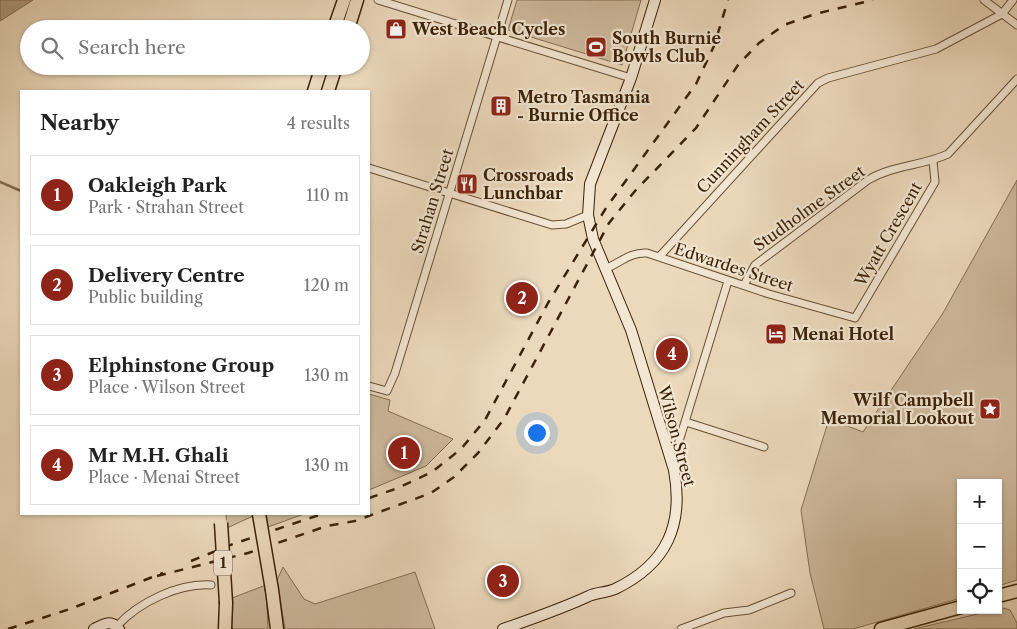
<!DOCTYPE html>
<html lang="en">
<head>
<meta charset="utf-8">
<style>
	body { margin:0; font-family:"Libre Caslon Text",serif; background:#f2f2f2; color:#222 }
	.controls { position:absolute; right:15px; bottom:15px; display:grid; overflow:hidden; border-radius:0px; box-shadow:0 1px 4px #0004 }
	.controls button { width:45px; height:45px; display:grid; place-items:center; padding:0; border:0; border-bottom:1px solid #e0e0e0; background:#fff; color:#222; font:25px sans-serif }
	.you { position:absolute; left:536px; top:432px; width:18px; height:18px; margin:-12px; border:4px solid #fff; border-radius:50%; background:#1a73e8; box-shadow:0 0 0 8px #1a73e833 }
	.badge { display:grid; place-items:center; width:32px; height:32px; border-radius:50%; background:#8f2418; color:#fff; font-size:16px; font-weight:700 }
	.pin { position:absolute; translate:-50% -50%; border:2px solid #fff; box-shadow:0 1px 5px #0006 }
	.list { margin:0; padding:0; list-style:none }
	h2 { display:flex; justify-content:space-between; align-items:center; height:65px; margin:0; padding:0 20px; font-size:21px }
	h2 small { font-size:16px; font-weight:400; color:#767676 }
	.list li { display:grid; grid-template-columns:32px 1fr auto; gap:15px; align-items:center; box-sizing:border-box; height:80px; margin:0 10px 10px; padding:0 10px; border:1px solid #e0e0e0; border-radius:0px }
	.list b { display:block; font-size:19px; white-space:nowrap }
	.list p { margin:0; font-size:16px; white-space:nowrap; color:#767676 }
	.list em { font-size:16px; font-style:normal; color:#767676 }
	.icon { flex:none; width:28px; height:28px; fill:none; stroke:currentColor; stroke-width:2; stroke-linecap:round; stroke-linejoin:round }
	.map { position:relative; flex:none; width:1017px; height:629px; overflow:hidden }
	.search { position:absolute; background:#fff; box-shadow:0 1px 4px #0004; left:20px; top:20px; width:350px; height:55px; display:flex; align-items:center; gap:12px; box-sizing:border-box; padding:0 18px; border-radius:28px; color:#767676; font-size:19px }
	.panel { position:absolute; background:#fff; box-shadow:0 1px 4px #0004; left:20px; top:90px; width:350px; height:425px; border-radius:0px }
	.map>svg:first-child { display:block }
	.green { fill:#ceba9d; stroke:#846e52 }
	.water { fill:#b09b7f; stroke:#816b4f }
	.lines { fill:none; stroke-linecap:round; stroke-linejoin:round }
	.stream { stroke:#816b4f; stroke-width:2.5 }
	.street-casing { stroke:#675035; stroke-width:9 }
	.secondary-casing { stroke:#3b2208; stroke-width:12 }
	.highway-casing { stroke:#3b2208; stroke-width:15 }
	.street { stroke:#f3e6d3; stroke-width:7 }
	.secondary { stroke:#f3e6d3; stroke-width:10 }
	.highway { stroke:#ecd9bc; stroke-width:12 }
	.rail { stroke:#3b2208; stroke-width:2.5; stroke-dasharray:9 9; stroke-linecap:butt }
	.highway-bridge-casing { stroke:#3b2208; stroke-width:15; stroke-linecap:butt }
	.highway-bridge { stroke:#ecd9bc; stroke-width:12 }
	.labels { text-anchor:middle; stroke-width:4.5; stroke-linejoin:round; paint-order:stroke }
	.shield { fill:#f3e6d3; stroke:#725d45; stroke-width:1 }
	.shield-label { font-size:15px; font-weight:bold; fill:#3b2208 }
	.poi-label { font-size:16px; font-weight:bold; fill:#3b2208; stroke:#f3e6d3; text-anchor:start }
	.street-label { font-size:16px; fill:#3b2208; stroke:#f3e6d3 }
</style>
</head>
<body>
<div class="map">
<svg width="1017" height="629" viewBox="0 0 1017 629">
	<rect width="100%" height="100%" fill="#ecd9bc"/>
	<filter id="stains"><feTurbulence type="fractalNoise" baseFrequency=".004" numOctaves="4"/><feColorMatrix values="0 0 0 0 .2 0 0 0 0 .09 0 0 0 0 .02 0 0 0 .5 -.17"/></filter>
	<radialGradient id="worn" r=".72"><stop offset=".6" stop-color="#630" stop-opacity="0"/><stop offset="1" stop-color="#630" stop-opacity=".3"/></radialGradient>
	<path class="green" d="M517 0H641L622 65 508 30Z
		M1017 180V580L998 586V483H961V598L853 629H824L810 573 801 510 829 419 863 432 943 313Z
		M369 394 390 400 388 411 453 439 426 466 369 490Z
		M226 514H252L253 516 227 528Z
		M266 514H304L268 527Z
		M283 567 304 599 315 604 415 572 435 629H285L277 580Z
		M266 585 268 629H232V598Z
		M1003 608 1010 610 1017 623V629H914Z"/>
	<path class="water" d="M0 0H33L0 21Z"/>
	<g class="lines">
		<path class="stream" d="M0 182 21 191"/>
		<g class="street-casing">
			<path id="street" d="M378 0 631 78
				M984 0 1017 25
				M369 168 552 225 566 224 588 215
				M659 257 818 83 828 78 936 49 1002 14 1013 0
				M607 268C621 262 631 252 647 253L769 294 855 318 935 182 933 161
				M744 285 755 265 868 180C893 165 922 166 948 154L1017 79
				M369 386 387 391 395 373 508 0
				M686 422 764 447
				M668 452 677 448 728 281
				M117 626C139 602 179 583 211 585
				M681 629 724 613 749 610 791 593"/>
		</g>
		<g class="secondary-casing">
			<path id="secondary" d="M94 629C104 624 111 619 119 629
				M503 629C532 619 561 609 589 596 597 592 606 593 615 589 667 564 684 525 674 470L631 330 593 239 588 215 590 184 631 78 655 0"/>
		</g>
		<g class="highway-casing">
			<path id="highway" d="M334 29 344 0
				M348 29 357 0
				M314 91 322 66
				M328 91 336 66
				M272 590 277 629
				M998 596 1017 591
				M225 629 226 603
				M881 629 961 607"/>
		</g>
		<use href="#street" class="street"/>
		<use href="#secondary" class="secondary"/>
		<use href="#highway" class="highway"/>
		<path class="rail" d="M369 498 398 488 432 472 461 449 485 420 548 303 606 208 696 84 714 46 728 0
			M191 561 233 544 322 514
			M157 576 248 553 327 526 355 521 431 493 454 477 478 453 504 419 609 223 635 191 696 128 738 65 759 43 784 25 815 14 873 0
			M8 629 70 609 163 573"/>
		<g class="highway-bridge-casing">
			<path id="highway-bridge" d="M259 514 272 590
				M221 523 226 603"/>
		</g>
		<use href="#highway-bridge" class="highway-bridge"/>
	</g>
	<defs>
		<g id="shop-square" transform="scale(1.125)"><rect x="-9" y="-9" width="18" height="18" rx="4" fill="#8f2418" stroke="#f3e6d3"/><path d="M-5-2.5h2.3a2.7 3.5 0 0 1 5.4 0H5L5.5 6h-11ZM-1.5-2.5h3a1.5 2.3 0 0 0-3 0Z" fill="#fff"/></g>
		<g id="stadium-square" transform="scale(1.125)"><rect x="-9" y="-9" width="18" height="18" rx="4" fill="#8f2418" stroke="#f3e6d3"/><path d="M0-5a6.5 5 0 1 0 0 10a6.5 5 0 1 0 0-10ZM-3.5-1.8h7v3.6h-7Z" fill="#fff"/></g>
		<g id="building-square" transform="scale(1.125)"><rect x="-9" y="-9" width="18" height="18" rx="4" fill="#8f2418" stroke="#f3e6d3"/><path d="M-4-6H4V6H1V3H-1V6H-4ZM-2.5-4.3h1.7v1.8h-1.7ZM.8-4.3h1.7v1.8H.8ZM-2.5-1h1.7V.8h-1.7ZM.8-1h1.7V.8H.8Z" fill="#fff"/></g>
		<g id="restaurant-square" transform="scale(1.125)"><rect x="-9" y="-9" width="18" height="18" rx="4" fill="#8f2418" stroke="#f3e6d3"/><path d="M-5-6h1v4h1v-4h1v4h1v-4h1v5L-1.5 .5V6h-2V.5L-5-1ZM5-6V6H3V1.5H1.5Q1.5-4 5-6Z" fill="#fff"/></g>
		<g id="hotel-square" transform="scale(1.125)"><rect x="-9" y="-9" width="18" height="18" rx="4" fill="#8f2418" stroke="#f3e6d3"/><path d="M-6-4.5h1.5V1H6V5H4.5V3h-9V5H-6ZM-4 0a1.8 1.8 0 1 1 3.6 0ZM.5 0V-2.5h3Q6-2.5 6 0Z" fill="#fff"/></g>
		<g id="sight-square" transform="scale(1.125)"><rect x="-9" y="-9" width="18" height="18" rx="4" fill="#8f2418" stroke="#f3e6d3"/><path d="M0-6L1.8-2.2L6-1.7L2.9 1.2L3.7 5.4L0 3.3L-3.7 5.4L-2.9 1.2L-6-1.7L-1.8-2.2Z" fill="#fff"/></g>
	</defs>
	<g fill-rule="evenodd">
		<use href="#shop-square" x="396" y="29"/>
		<use href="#stadium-square" x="596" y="47"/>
		<use href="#building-square" x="501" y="106"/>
		<use href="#restaurant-square" x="467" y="184"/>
		<use href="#hotel-square" x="776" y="334"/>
		<use href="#sight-square" x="990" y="409"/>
	</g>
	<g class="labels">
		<rect class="shield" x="214" y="550.5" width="18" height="25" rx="4"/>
		<g class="shield-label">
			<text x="223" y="568">1</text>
		</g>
		<g class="poi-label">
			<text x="412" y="35">West Beach Cycles</text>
			<text x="612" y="44">South Burnie<tspan x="612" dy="18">Bowls Club</tspan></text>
			<text x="517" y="103">Metro Tasmania<tspan x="517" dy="18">- Burnie Office</tspan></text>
			<text x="483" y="181">Crossroads<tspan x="483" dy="18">Lunchbar</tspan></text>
			<text x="792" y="340">Menai Hotel</text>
			<text x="974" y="406" text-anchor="end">Wilf Campbell<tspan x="974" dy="18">Memorial Lookout</tspan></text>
		</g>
		<g class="street-label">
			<text transform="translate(750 136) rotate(-47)" y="6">Cunningham Street</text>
			<text transform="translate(432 201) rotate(-73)" y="6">Strahan Street</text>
			<text transform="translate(809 208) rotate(-36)" y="6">Studholme Street</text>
			<text transform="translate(888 234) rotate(-60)" y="6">Wyatt Crescent</text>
			<text transform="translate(734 267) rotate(18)" y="6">Edwardes Street</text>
			<text transform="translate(677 436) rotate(75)" y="6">Wilson Street</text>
		</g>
	</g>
	<rect width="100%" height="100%" filter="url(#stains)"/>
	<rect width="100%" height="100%" fill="url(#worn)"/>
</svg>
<div class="controls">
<button>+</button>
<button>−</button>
<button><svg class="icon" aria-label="locate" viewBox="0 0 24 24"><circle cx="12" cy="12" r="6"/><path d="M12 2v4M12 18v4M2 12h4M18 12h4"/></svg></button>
</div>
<div class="you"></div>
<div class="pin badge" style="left:404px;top:453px">1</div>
<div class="pin badge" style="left:522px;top:298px">2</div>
<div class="pin badge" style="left:503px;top:581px">3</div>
<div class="pin badge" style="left:672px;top:354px">4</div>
<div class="search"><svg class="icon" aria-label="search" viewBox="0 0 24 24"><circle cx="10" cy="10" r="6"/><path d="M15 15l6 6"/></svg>Search here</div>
<section class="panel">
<h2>Nearby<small>4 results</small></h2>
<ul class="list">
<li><span class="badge">1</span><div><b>Oakleigh Park</b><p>Park · Strahan Street</p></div><em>110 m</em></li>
<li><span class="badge">2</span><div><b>Delivery Centre</b><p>Public building</p></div><em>120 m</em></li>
<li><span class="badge">3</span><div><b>Elphinstone Group</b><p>Place · Wilson Street</p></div><em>130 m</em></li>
<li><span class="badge">4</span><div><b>Mr M.H. Ghali</b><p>Place · Menai Street</p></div><em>130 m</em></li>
</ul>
</section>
</div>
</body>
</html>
